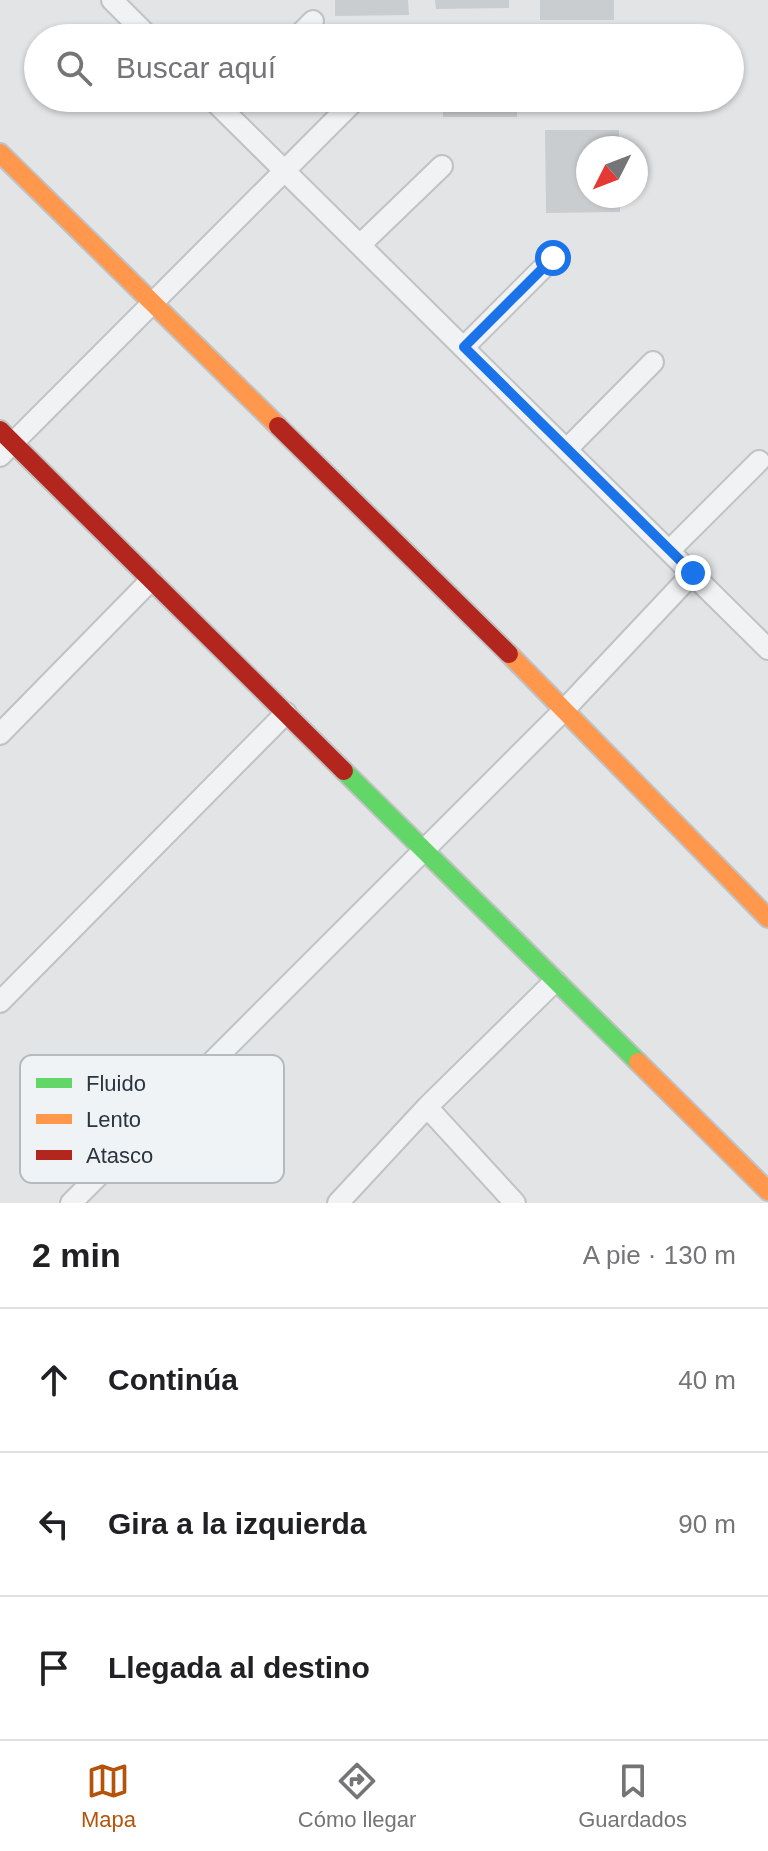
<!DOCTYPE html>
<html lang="es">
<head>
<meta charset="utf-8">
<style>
	body { margin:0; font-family:Helvetica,sans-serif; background:#f6f6f6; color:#202124 }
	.compass { position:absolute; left:576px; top:136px; width:72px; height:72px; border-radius:50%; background:#fff; box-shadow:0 2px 6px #0004; rotate:228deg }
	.stop { position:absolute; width:24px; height:24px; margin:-18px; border:6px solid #1a73e8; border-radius:50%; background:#fff }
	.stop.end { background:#1a73e8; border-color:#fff; box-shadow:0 2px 8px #0008 }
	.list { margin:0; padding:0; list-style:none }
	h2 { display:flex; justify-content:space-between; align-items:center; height:104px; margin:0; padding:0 32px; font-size:34px }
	h2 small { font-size:26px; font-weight:400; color:#757577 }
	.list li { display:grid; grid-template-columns:52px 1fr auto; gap:24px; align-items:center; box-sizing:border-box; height:144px; padding:0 32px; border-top:2px solid #e0e0e0 }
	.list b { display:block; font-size:30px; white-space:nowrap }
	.list em { font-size:26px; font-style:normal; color:#757577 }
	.icon { flex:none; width:44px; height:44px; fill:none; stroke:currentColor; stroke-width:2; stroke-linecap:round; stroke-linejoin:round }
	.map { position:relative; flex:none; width:768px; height:1203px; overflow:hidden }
	.search { position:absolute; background:#fff; box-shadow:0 2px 6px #0004; left:24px; right:24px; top:24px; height:88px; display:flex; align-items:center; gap:20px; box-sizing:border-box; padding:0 28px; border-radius:44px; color:#757577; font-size:30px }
	.sheet { height:536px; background:#fff }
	nav { display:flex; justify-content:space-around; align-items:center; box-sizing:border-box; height:112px; border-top:2px solid #e0e0e0; background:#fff; font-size:22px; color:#757577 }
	nav a { display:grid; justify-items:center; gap:4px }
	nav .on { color:#b45309 }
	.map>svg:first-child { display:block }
	.building { fill:#cacdcf }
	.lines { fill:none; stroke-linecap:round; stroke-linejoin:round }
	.street-casing { stroke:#c0c2c4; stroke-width:24 }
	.fast-casing { stroke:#c0c2c4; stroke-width:22 }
	.slow-casing { stroke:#c0c2c4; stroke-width:22 }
	.jam-casing { stroke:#c0c2c4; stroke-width:22 }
	.street { stroke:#f1f2f4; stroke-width:20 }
	.fast { stroke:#63d668; stroke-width:18 }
	.slow { stroke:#ff974d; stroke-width:18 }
	.jam { stroke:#b3261e; stroke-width:18 }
	.route { stroke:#1a73e8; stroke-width:10 }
	.key { fill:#f0f3f6; stroke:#b5babf; stroke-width:2 }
	.key-label { font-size:22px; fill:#2a353f }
</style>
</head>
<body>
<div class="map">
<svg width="768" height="1203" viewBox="0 0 768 1203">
	<rect width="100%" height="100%" fill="#e2e4e6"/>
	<path class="building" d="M335 0H408L409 15 335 16Z
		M435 0H509V8L436 9Z
		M540 0H614V20H540Z
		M516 34V38H442V35Z
		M443 98H517V117H443Z
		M545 130H619V148H588V196H620V212L546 213Z"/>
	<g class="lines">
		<g class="street-casing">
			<path id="street" d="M112 0 150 38
				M296 38 313 21
				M211 98 768 649
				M360 245 442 166
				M464 347 553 258
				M567 449 653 362
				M0 456 357 98
				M670 550 759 461
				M0 734 151 580
				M0 1002 286 713
				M427 1107 515 1203
				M71 1203 565 709 693 573
				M338 1203 427 1107 555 981"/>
		</g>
		<g class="fast-casing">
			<path id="fast" d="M344 771 638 1062"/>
		</g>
		<g class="slow-casing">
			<path id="slow" d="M0 153 278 426
				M509 654 768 918
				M638 1062 768 1191"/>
		</g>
		<g class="jam-casing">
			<path id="jam" d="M278 426 509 654
				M0 430 344 771"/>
		</g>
		<use href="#street" class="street"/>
		<use href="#fast" class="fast"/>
		<use href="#slow" class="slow"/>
		<use href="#jam" class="jam"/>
	</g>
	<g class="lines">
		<path class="route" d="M553 258 464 347 693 573"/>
	</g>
	<rect x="20" y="1055" width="264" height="128" rx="12" class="key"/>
	<rect x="36" y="1078" width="36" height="10" fill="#63d668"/>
	<rect x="36" y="1114" width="36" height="10" fill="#ff974d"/>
	<rect x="36" y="1150" width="36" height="10" fill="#b3261e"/>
	<g class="key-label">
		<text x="86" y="1091">Fluido</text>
		<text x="86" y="1127">Lento</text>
		<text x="86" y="1163">Atasco</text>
	</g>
</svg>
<svg class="compass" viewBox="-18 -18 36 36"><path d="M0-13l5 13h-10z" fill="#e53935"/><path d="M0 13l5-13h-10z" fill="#757577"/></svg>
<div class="stop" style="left:553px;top:258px"></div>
<div class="stop end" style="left:693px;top:573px"></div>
<div class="search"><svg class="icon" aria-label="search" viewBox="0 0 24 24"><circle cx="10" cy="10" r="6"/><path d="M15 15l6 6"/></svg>Buscar aquí</div>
</div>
<section class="sheet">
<h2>2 min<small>A pie · 130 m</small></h2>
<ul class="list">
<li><svg class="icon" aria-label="ahead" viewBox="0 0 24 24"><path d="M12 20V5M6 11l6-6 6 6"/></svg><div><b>Continúa</b></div><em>40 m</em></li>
<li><svg class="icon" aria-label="left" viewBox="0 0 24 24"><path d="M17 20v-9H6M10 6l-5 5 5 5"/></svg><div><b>Gira a la izquierda</b></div><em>90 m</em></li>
<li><svg class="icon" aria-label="arrive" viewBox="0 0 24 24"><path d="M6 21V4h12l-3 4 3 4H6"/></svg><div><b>Llegada al destino</b></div></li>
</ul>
</section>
<nav>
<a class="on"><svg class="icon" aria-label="map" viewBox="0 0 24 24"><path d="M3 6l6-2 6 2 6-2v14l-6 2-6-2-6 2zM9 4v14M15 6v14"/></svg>Mapa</a>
<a><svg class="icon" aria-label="directions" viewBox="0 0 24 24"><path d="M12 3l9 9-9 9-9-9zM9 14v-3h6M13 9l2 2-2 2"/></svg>Cómo llegar</a>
<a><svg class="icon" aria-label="saved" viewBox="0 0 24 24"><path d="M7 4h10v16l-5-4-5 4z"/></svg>Guardados</a>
</nav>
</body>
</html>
